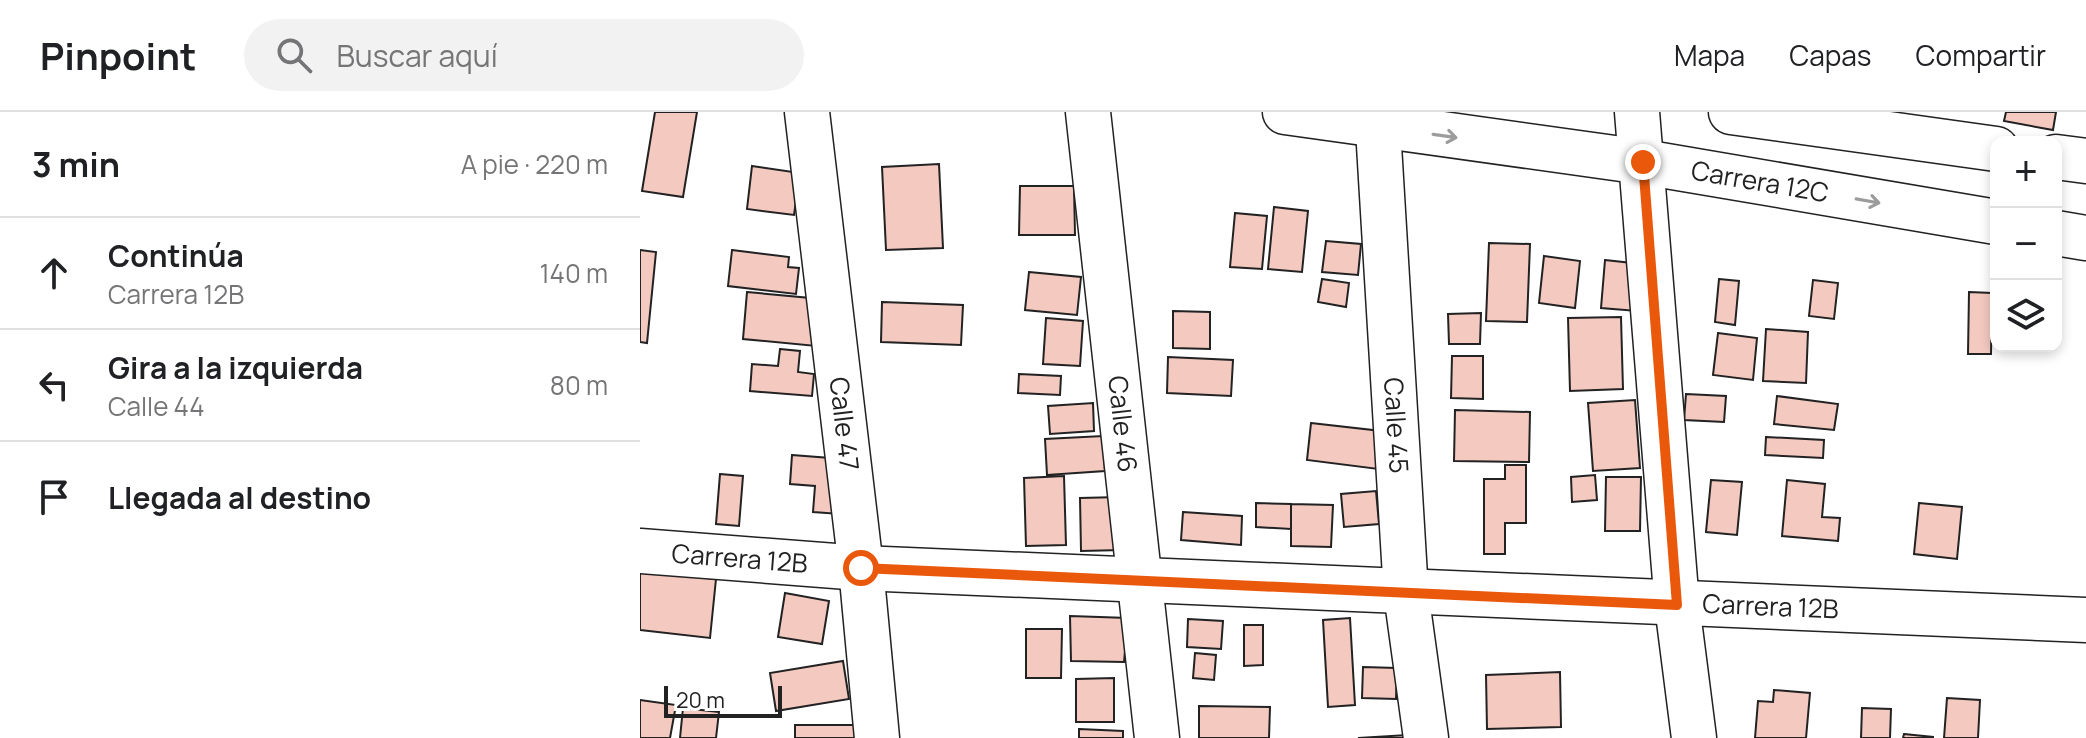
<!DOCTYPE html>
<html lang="es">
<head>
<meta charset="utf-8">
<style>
	body { margin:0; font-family:Manrope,sans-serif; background:#f2f2f2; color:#202124 }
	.controls { position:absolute; right:24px; top:24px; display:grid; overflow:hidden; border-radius:16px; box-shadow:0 4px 12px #0003 }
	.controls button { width:72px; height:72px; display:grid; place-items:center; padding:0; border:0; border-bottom:2px solid #e0e0e0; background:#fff; color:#202124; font:40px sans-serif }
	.scale { position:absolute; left:24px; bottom:20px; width:118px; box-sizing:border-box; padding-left:8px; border:4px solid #222; border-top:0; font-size:22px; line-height:28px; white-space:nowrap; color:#222; -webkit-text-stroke:6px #fff; paint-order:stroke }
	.stop { position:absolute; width:24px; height:24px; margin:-18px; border:6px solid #ea580c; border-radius:50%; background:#fff }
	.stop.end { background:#ea580c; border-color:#fff; box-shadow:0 2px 8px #0008 }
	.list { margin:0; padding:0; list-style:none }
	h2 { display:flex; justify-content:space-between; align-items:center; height:104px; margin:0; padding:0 32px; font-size:34px }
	h2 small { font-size:26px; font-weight:400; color:#757577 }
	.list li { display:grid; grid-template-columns:52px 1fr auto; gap:24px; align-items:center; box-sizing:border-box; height:112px; padding:0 32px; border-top:2px solid #e0e0e0 }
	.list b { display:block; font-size:30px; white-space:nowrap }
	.list p { margin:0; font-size:26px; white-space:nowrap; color:#757577 }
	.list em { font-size:26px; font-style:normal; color:#757577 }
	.icon { flex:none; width:44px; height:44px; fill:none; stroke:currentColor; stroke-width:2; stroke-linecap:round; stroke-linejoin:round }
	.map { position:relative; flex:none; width:1446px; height:626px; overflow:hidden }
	header { display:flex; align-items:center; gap:48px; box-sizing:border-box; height:112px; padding:0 40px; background:#fff; border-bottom:2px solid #e0e0e0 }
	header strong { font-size:38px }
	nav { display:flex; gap:44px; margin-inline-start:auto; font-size:28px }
	.search { width:560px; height:72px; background:#f2f2f2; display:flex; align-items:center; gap:20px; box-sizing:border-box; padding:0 28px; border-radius:44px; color:#757577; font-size:30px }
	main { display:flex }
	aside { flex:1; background:#fff }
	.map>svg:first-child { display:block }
	.building { fill:#f3c9c0; stroke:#222; stroke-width:2 }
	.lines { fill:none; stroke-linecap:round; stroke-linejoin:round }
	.minor-casing { stroke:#222; stroke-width:47 }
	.minor { stroke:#fff; stroke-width:44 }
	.oneway { stroke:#9c9c9c }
	.route { stroke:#ea580c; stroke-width:10 }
	.labels { text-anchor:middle; stroke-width:6; stroke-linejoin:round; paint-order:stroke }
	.street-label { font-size:26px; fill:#222; stroke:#fff }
</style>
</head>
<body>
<header>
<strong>Pinpoint</strong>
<div class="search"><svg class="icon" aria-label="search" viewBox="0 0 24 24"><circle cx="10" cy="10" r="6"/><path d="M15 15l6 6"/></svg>Buscar aquí</div>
<nav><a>Mapa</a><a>Capas</a><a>Compartir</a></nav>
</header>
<main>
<aside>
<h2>3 min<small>A pie · 220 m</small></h2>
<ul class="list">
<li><svg class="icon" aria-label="ahead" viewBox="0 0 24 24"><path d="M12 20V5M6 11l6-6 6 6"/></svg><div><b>Continúa</b><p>Carrera 12B</p></div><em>140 m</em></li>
<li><svg class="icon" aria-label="left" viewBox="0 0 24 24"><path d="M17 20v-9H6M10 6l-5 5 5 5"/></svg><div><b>Gira a la izquierda</b><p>Calle 44</p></div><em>80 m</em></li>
<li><svg class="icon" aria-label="arrive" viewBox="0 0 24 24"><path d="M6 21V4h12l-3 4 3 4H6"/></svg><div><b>Llegada al destino</b></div></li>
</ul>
</aside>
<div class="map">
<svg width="1446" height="626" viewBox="0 0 1446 626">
	<rect width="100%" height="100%" fill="#fff"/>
	<path class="building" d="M15 0H57L43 85 2 79Z
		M1366 0H1416L1413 18 1364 9Z
		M299 52 303 136 246 138 242 55Z
		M112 54 160 61 154 103 107 97Z
		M380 74H434L435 123H379Z
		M634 95 668 99 662 160 628 157Z
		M595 101 627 104 622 157 590 155Z
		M686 129 721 132 718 163 682 160Z
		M849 131 890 132 887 210 846 209Z
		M0 138 16 140 7 231 0 230Z
		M92 138 149 145 148 155 159 156 156 182 88 174Z
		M904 144 940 149 935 196 899 191Z
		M965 148 1001 152 997 199 961 196Z
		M389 160 441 165 437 203 385 198Z
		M682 167 709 171 706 195 678 190Z
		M1079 167 1099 169 1095 213 1075 210Z
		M1173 168 1198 171 1194 207 1169 204Z
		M107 180 181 187 176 234 103 227Z
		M1329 180 1352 181 1351 242H1328Z
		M242 190 323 193 321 233 241 230Z
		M533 199 570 200V237L533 236Z
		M841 201 840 232H809L808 202Z
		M981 205 983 277 930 279 928 206Z
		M406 206 443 209 440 254 403 252Z
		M1126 217 1168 220 1166 271 1123 269Z
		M1078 221 1117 226 1113 268 1073 263Z
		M140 237 160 239 158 260 174 262 172 284 110 279 112 252 138 254Z
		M812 244H843V287L811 286Z
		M528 245 593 248 591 284 527 281Z
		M379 262 421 264 420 283 378 281Z
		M1046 282 1086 284 1084 310 1044 308Z
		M1137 284 1198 292 1194 318 1134 312Z
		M995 288 1000 356 953 359 948 291Z
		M453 291 454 319 410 322 408 294Z
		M815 298 890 300 889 350 814 349Z
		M671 311 750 320 746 358 667 348Z
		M463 324 465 359 407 363 405 327Z
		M1126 325 1184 328 1183 346 1125 343Z
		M152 343 203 347 200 402 173 400 175 374 150 372Z
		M865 353H886V411H865V442H844V367H865Z
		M80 362 103 364 99 414 76 412Z
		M955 363 957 388 932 390 931 365Z
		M424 364 426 433 386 434 384 366Z
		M966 365H1001L1000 419H965Z
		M1071 368 1102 370 1097 423 1066 420Z
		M1147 368 1185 372 1182 405 1200 406 1198 429 1142 424Z
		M736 379 739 412 704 415 701 382Z
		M480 385 482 438 441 439 440 386Z
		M616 391 651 392V417L616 415Z
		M1279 391 1322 395 1317 447 1274 442Z
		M651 392 693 393 691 435 651 434Z
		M543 400 602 404 601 433 541 428Z
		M0 459 76 467 70 526 0 518Z
		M145 481 189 489 182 532 138 525Z
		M430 504 488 506 484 550 431 549Z
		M710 506 715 593 688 595 683 508Z
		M548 507 583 509 581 537 547 535Z
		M604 513H623V553L604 554Z
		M386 517H422L421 566H386Z
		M555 541 576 543 574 568 553 566Z
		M203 549 209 587 136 599 130 561Z
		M723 555 757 556 756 587 722 586Z
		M920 560 921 615 847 617 846 563Z
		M474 566V610H436V567Z
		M1134 578 1170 581 1166 626H1115L1118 589 1133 590Z
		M1307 586 1340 588 1338 626H1304Z
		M0 588 36 593 30 626H0Z
		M559 594 630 595 629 626H559Z
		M43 596 79 600 76 626H40Z
		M1222 596 1251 597 1250 626H1221Z
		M155 613H226V626H155Z
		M439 617 483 619V626H439Z
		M1264 622 1293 625V626H1263Z
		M767 623V626H718Z"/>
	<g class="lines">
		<g class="minor-casing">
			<g id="minor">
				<path id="s1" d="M167 0 221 456 237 626"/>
				<path id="s2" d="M448 0 517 626"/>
				<path id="s3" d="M645 0 1003 50 1356 110"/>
				<path id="s4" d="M737 0 766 481 786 626"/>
				<path d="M997 0 1037 493 1054 626"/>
				<path d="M1091 0 1356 37"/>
				<path d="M1416 45 1446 49"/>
				<path d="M1416 121 1446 126"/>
				<path id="s5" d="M0 439 221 456 1446 508"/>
			</g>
		</g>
		<use href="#minor" class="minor"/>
	</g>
	<defs><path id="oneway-shaft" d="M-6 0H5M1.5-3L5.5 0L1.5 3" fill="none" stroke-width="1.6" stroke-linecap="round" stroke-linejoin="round" transform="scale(2)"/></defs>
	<g class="oneway">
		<use href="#oneway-shaft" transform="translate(805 24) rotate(8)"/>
		<use href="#oneway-shaft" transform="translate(1228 89) rotate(10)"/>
	</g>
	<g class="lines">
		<path class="route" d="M221 456 1037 493 1003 50"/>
	</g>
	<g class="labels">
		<g class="street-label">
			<text dy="9" stroke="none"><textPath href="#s3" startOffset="480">Carrera 12C</textPath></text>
			<text dy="9" stroke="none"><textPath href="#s1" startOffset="314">Calle 47</textPath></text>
			<text dy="9" stroke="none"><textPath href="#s2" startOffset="314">Calle 46</textPath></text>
			<text dy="9" stroke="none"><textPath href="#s4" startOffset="314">Calle 45</textPath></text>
			<text dy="9" stroke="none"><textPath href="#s5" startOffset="100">Carrera 12B</textPath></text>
			<text dy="9" stroke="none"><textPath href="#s5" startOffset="1132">Carrera 12B</textPath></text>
		</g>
	</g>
</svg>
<div class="controls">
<button>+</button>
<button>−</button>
<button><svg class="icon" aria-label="layers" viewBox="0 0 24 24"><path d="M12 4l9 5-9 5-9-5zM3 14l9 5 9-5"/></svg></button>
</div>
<div class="scale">20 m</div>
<div class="stop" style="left:221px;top:456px"></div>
<div class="stop end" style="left:1003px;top:50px"></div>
</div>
</main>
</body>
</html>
